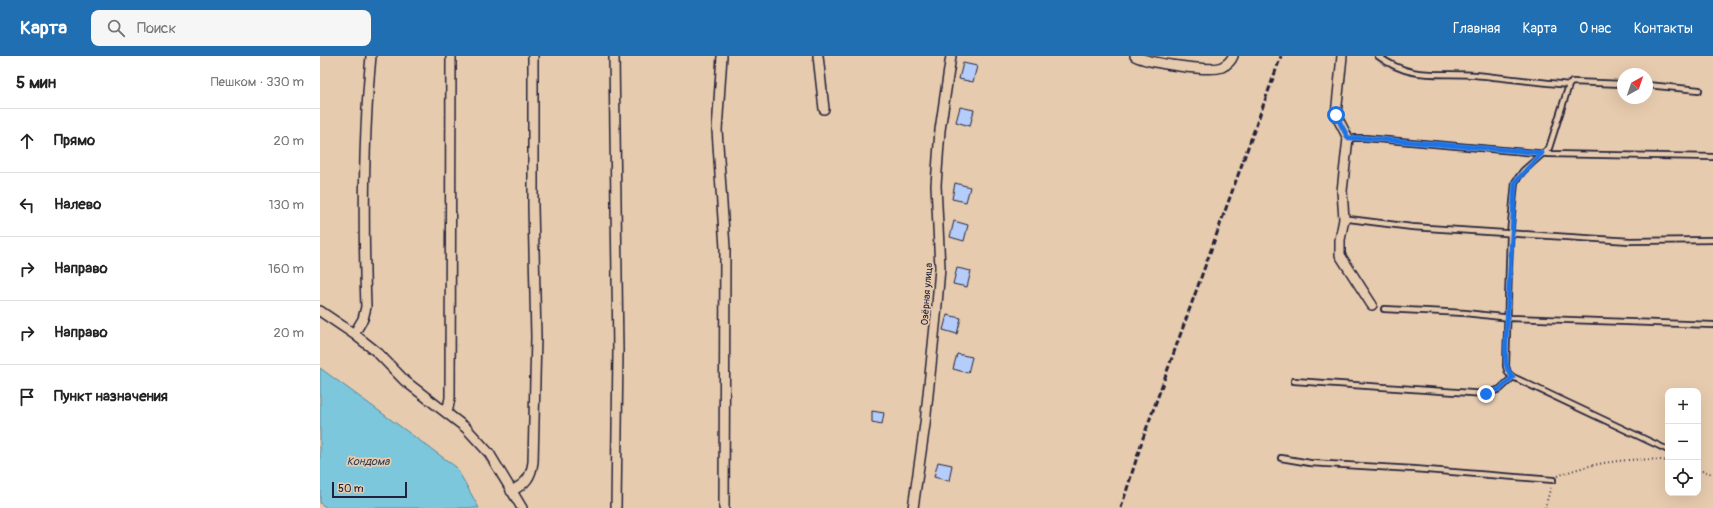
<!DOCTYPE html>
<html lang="ru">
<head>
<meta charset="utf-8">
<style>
	body { margin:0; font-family:Pangolin,sans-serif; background:#f6f6f6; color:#222 }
	.controls { position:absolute; right:12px; bottom:12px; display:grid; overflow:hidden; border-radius:8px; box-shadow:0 4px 16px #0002 }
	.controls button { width:36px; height:36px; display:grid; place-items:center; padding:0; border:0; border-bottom:1px solid #e0e0e0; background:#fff; color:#222; font:20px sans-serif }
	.compass { position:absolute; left:1297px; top:12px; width:36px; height:36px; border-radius:50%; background:#fff; box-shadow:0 4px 16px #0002; rotate:40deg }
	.scale { position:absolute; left:12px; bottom:10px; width:75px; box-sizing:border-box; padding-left:4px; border:2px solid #22223b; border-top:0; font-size:11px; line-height:14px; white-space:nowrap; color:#22223b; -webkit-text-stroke:3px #e7cbae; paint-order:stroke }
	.stop { position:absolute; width:12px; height:12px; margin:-9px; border:3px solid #1a73e8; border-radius:50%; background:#fff }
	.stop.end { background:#1a73e8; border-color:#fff; box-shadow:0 1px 4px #0008 }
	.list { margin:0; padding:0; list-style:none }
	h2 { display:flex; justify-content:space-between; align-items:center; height:52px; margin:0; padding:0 16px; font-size:17px }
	h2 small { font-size:13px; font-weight:400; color:#767676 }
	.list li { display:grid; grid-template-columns:26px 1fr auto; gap:12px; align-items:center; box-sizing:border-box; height:64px; padding:0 16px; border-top:1px solid #e0e0e0 }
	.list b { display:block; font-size:15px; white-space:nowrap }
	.list em { font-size:13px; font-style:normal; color:#767676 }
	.icon { flex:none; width:22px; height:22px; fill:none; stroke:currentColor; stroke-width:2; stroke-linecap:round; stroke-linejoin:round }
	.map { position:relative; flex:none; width:1393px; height:452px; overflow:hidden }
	header { display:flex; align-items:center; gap:24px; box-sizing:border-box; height:56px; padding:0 20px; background:#1f6fb2; color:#fff }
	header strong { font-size:19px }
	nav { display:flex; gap:22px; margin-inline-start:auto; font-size:14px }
	.search { width:280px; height:36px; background:#f6f6f6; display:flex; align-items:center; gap:10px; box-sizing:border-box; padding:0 14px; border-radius:8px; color:#767676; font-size:15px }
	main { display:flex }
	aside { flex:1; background:#fff }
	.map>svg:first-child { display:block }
	.water { fill:#7cc7dc; stroke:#58859c }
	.building { fill:#b5cdfb; stroke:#22223b }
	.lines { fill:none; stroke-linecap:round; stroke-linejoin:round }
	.service-casing { stroke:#22223b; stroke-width:8 }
	.minor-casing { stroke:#22223b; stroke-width:12 }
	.path { stroke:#22223b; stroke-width:2; stroke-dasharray:1 3; stroke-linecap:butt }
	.service { stroke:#e7cbae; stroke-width:4.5 }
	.minor { stroke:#e7cbae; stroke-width:9 }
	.rail { stroke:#22223b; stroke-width:3; stroke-dasharray:6 3; stroke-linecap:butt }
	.route { stroke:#1a73e8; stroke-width:5 }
	.labels { text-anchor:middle; stroke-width:3.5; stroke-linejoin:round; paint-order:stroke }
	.street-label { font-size:10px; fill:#22223b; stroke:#e7cbae }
	.water-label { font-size:11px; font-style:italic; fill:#303b53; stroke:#e7cbae }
</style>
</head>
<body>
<header>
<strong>Карта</strong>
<div class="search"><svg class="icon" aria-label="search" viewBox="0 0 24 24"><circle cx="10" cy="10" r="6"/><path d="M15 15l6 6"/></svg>Поиск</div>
<nav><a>Главная</a><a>Карта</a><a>О нас</a><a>Контакты</a></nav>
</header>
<main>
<aside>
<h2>5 мин<small>Пешком · 330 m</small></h2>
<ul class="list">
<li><svg class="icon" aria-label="ahead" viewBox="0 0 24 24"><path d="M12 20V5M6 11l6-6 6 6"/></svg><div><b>Прямо</b></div><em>20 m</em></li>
<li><svg class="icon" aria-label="left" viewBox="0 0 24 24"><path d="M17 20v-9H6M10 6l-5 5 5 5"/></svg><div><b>Налево</b></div><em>130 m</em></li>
<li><svg class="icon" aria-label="right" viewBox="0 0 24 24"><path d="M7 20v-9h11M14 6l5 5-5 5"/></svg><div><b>Направо</b></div><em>160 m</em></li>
<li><svg class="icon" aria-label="right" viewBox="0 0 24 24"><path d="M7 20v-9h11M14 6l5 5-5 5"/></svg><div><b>Направо</b></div><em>20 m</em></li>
<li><svg class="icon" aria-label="arrive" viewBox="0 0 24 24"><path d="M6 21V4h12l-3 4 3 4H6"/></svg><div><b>Пункт назначения</b></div></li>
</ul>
</aside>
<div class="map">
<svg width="1393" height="452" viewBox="0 0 1393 452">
	<rect width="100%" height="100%" fill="#e7cbae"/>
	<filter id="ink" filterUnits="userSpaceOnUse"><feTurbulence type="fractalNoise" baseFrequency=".025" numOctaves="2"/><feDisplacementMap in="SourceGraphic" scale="8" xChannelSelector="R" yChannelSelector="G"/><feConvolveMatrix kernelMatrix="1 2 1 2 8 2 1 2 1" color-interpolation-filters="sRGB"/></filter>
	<g filter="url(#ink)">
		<path class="water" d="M0 312 136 411 159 452H7L0 447Z"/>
		<path class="building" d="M643 7 657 10 653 26 639 23Z
			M640 51 654 54 650 70 636 66Z
			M635 127 650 131 646 146 632 143Z
			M634 165 648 169 644 185 630 181Z
			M637 212 651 215 647 231 633 228Z
			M627 259 641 262 637 278 623 274Z
			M637 298 652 301 648 317 633 313Z
			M552 355 564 357 562 368 552 366Z
			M618 406 632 409 629 425 614 421Z"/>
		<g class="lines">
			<g class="service-casing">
				<path id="service" d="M1058 0C1092 25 1117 16 1155 19 1186 22 1217 26 1249 29
					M1303 28 1252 26 1249 29 1229 92 1203 115 1195 126 1190 178 1186 310 1188 317 1193 321 1348 394
					M1327 29 1379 34
					M1028 82H1045L1229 98 1393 101
					M1029 163 1092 171 1310 185 1393 184
					M1064 253 1145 257 1191 262 1393 269
					M974 325 1166 338 1180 333 1193 321
					M961 402 990 407 1094 413 1233 424"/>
			</g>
			<g class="minor-casing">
				<path id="minor" d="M294 0 298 295 296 452
					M402 0 397 74 405 192 404 452
					M498 0 504 53
					M815 0C828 7 890 16 902 11 908 8 911 5 913 0
					M1022 0 1016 59 1028 82 1022 135 1024 163 1020 184V199L1052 249
					M0 255 34 278 57 296 85 325 146 372 169 397 202 452
					M34 278 43 263 46 251C43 167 43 83 51 0
					M127 357 130 342 131 0
					M191 435C206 428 211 421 213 406L216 281 213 151V0
					M593 452 605 368 616 260 620 212 616 129 620 74 631 0"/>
			</g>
			<path class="path" d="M1378 414 1393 418
				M1238 420C1268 407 1316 400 1348 405
				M1225 452 1231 430"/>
			<use href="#service" class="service"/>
			<use href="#minor" class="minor"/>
			<path class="rail" d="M801 452 823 382 961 0"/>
		</g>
	</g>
	<g class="lines" filter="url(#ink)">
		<path class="route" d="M1016 59 1028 82H1045L1222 97 1195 126 1186 284C1186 297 1183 312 1193 321L1180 333 1166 338"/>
	</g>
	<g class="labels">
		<g class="street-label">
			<text transform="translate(606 238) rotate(-86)" y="4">Озёрная улица</text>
		</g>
		<g class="water-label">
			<text x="48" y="409">Кондома</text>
		</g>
	</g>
</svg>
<div class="controls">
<button>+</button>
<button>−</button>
<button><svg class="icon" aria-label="locate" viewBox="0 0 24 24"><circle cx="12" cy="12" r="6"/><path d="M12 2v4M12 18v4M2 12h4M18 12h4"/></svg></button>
</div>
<svg class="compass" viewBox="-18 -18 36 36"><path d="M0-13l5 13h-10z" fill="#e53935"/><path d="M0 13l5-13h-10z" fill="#767676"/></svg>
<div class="scale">50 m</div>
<div class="stop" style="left:1016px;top:59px"></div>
<div class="stop end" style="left:1166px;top:338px"></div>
</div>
</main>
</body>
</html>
